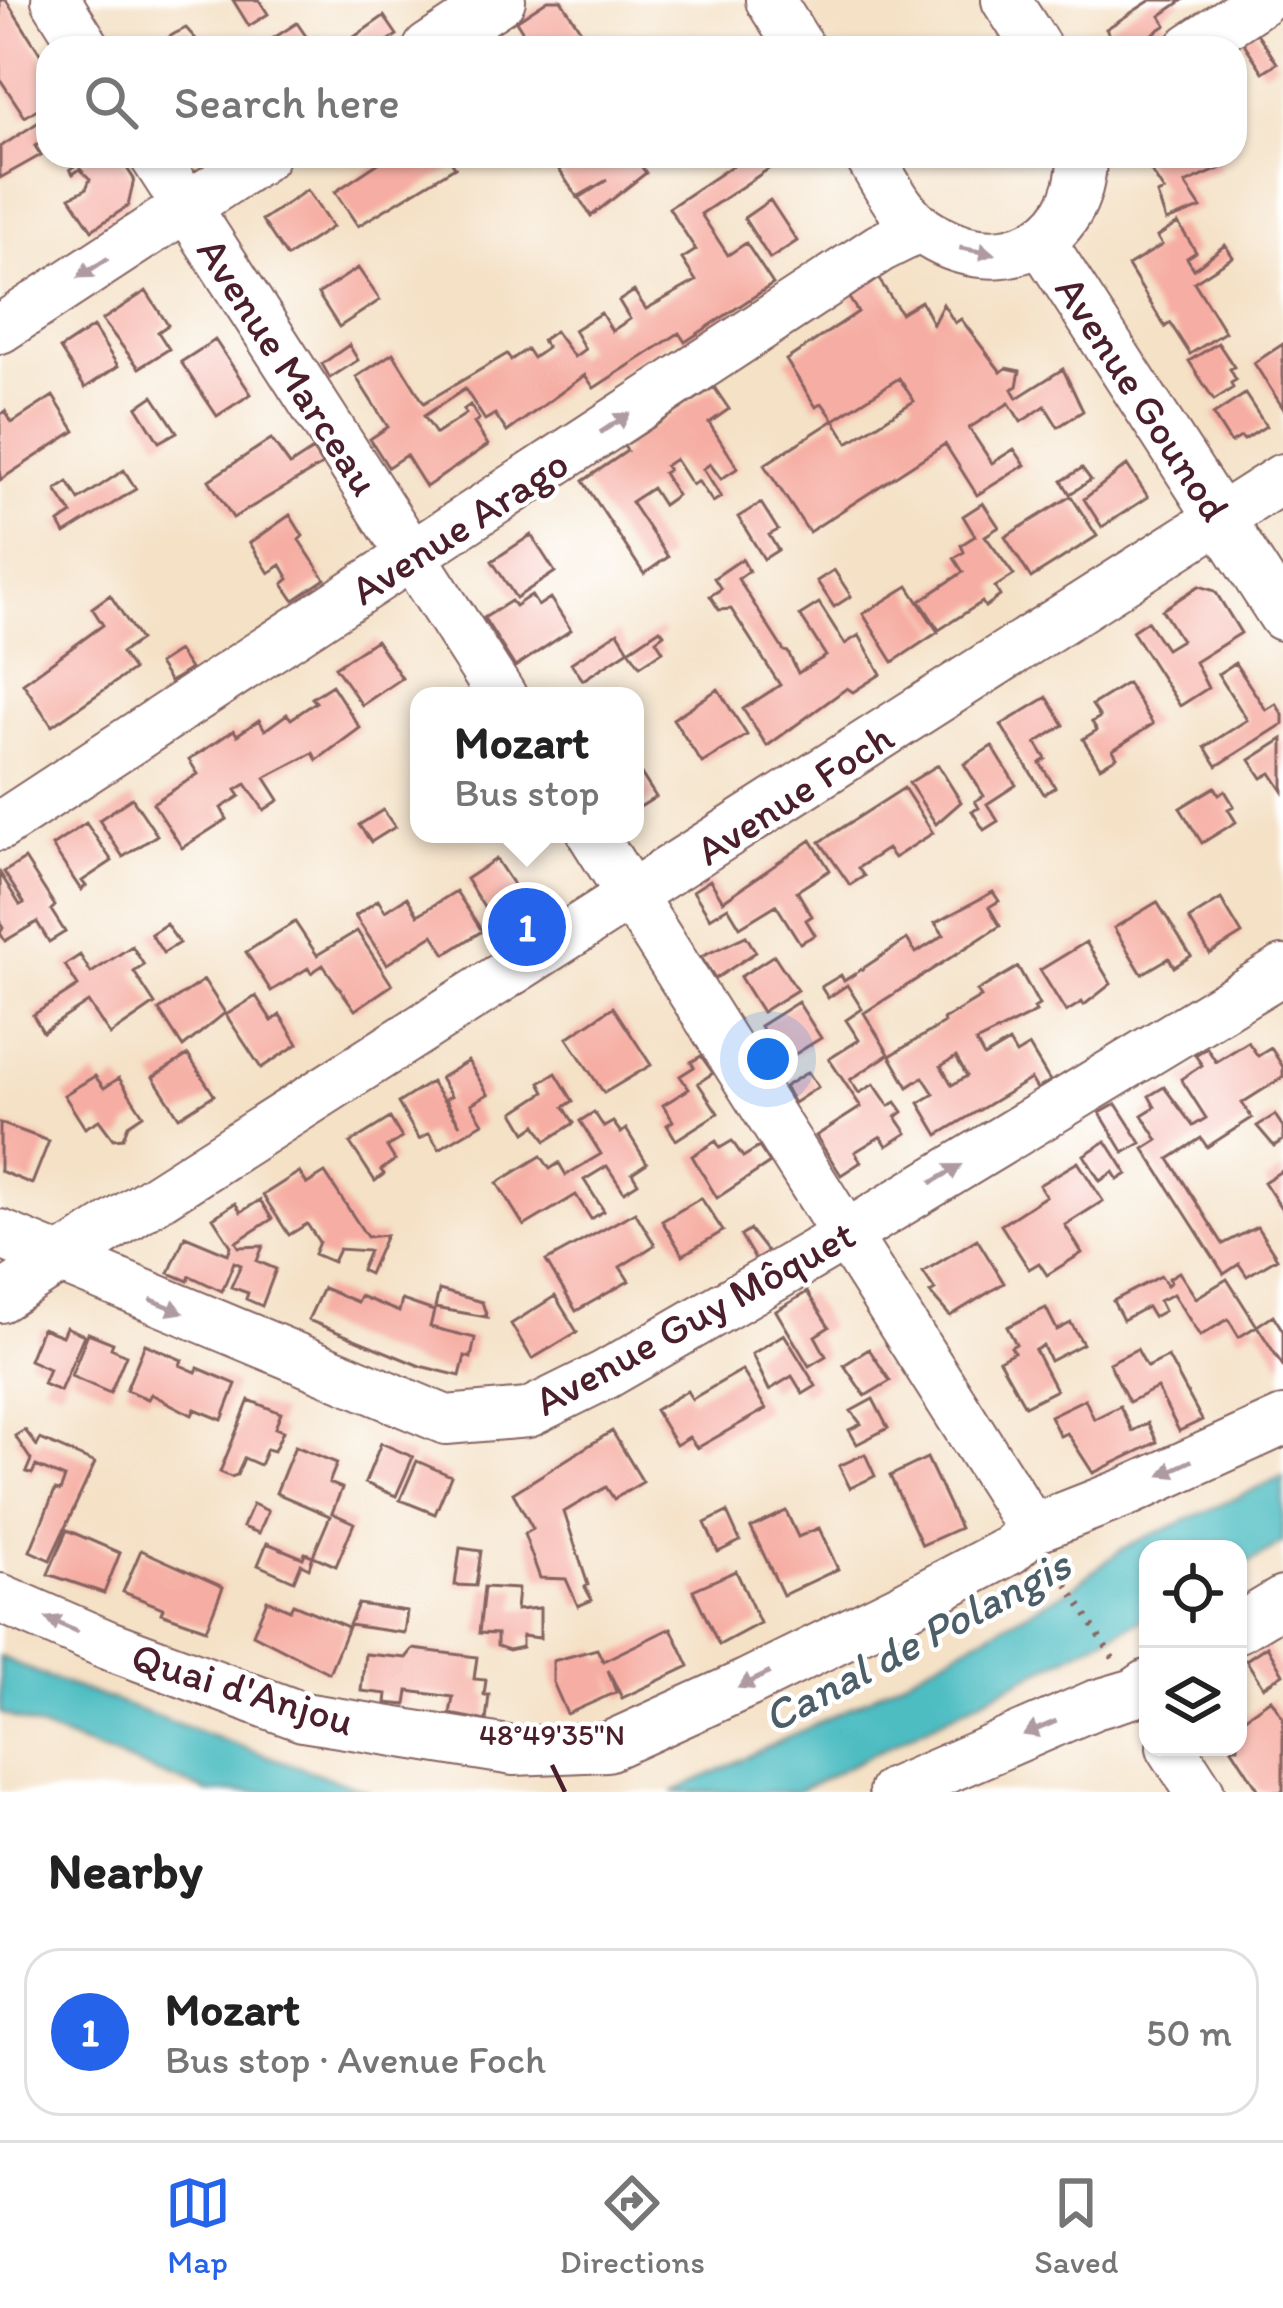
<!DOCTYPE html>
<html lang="en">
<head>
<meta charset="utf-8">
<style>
	body { margin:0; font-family:Itim,sans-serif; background:#f6f6f6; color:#222 }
	.controls { position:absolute; right:36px; bottom:36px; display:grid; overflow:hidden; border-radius:24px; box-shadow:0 3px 9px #0004 }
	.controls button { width:108px; height:108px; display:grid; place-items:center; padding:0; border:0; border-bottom:3px solid #e0e0e0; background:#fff; color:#222; font:60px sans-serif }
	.you { position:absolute; left:768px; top:1059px; width:42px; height:42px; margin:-30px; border:9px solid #fff; border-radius:50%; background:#1a73e8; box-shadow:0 0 0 18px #1a73e833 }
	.badge { display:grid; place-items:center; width:78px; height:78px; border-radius:50%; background:#2563eb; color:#fff; font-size:39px; font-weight:700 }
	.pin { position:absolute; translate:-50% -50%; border:6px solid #fff; box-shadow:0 3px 12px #0006 }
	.popup { position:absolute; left:410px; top:687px; width:234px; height:156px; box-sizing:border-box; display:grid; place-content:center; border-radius:24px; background:#fff; filter:drop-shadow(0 3px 9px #0005); font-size:39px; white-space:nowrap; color:#767676 }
	.popup b { font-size:45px; color:#222 }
	.popup::after { content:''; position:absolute; left:50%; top:100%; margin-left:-24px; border:24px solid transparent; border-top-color:#fff }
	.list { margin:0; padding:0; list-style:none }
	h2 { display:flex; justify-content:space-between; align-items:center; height:156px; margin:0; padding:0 48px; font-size:51px }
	h2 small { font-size:39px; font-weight:400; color:#767676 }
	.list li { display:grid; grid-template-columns:78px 1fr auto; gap:36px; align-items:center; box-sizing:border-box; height:168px; margin:0 24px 24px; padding:0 24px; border:3px solid #e0e0e0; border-radius:36px }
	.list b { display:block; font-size:45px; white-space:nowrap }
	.list p { margin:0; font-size:39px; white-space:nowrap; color:#767676 }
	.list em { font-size:39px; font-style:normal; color:#767676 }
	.icon { flex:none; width:66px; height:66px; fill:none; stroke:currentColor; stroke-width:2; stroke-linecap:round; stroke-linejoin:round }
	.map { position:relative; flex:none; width:1283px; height:1792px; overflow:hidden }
	.search { position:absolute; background:#fff; box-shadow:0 3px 9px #0004; left:36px; right:36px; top:36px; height:132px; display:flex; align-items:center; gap:30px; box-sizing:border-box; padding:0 42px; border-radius:36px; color:#767676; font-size:45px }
	.sheet { height:348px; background:#fff }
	nav { display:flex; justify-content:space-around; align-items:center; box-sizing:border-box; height:168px; border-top:3px solid #e0e0e0; background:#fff; font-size:33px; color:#767676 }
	nav a { display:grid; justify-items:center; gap:6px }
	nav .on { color:#2563eb }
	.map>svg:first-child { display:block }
	.water { fill:#4ebdc2; stroke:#4c6e76; stroke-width:3 }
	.building { fill:#f6ada3; fill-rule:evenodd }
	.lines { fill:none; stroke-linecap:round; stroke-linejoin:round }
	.minor-casing { stroke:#866361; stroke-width:52 }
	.path { stroke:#866361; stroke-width:6; stroke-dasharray:3 9; stroke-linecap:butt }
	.minor { stroke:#fff; stroke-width:48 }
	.oneway { fill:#ae9aa0 }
	.ticks { fill:none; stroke:#4a1f2b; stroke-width:4.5 }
	.labels { text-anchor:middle; stroke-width:9; stroke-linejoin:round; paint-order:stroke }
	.street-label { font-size:42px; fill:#4a1f2b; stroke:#fff }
	.water-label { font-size:45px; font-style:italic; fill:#4c5e67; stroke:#fff }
	.ticks-label { font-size:30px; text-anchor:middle; fill:#4a1f2b; stroke:#fff; stroke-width:9; stroke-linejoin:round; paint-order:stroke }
</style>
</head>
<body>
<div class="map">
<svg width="1283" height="1792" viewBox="0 0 1283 1792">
	<rect width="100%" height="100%" fill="#fff"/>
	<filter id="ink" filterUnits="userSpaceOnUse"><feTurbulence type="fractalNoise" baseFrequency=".00833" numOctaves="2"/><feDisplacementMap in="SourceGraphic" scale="24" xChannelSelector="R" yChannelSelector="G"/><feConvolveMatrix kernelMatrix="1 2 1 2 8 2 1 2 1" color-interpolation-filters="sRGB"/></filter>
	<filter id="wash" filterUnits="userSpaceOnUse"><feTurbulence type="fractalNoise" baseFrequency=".004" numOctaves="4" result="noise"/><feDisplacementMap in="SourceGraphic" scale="48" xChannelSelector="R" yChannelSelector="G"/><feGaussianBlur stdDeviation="2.7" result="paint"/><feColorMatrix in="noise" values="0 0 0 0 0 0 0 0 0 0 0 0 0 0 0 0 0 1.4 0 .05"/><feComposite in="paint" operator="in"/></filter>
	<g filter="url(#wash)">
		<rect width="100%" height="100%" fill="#f4e1c6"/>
		<path class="water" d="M1283 1477V1543L1238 1569V1549H1148V1616L797 1792H673L858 1704 1072 1588 1122 1549Z
			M0 1657 49 1678 369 1792H208L0 1713Z"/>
		<g id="blocks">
			<path class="building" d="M0 0H6L48 66V102L25 117 0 79Z
				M233 0H259L268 14 249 26Z
				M548 0H561L591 46 533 48 516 21Z
				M1151 0H1183L1160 16 1166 25 1131 48H1118L1106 29Z
				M384 16 397 35 377 48H346L344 44Z
				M297 23 314 48H258Z
				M186 28 204 48H152L174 34Z
				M1255 30 1277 63 1263 72 1241 39Z
				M48 116V138L35 146 41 155 0 178V147Z
				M90 156H119L134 179 128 206 92 230 70 197 86 189 90 179 80 169 73 174 70 169Z
				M389 156H448L455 167 358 226 335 192Z
				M550 156H643L637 160 646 173 591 216 579 198 607 180 577 197Z
				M747 156H788L701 214 728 255 746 243 773 284 685 342 679 333 594 388 585 375 507 432 495 414 485 420 465 389 424 416 436 434 466 414 463 410 470 405 479 419 474 423 488 445 426 487 406 455 388 467 370 439 388 427 356 377 393 353 424 403 507 354 511 360 527 349 533 358 547 348 542 340 555 331 574 357 585 349 574 330 601 313 612 331 630 319 619 301 634 291 646 309 696 281 682 259 696 250 669 208Z
				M1141 156H1210L1222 162 1217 165 1219 169 1185 184 1201 208 1166 221 1157 194 1164 191Z
				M307 190 332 227 287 257 262 220Z
				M770 200 797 241 770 259 744 218Z
				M1178 223 1196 252 1187 258 1194 269 1225 245 1233 257 1194 282 1225 332 1190 354 1170 323 1165 327 1128 266 1162 245 1157 237Z
				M358 268 380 300 339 327 318 294Z
				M878 278 901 313 921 301 933 324 943 304 955 323 961 319 1001 372 1006 368 1020 371 1017 386 1012 389 1017 398 1063 369 1083 411 1058 427 1045 406 1021 422 1009 403 969 428 992 463 1014 449 1025 465 977 495 945 444 809 532 764 465 834 420 848 443 914 401 899 378 834 420 822 403 816 407 786 360 858 312 849 298Z
				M146 291 168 325 158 332 169 349 139 368 102 320Z
				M93 327 118 366 85 388 60 349Z
				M215 340 251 394 217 416 181 362Z
				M1218 343 1234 367 1230 369 1236 380 1231 383 1233 388 1214 400 1189 361Z
				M1283 344V408L1254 363Z
				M349 345 358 360 330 378 322 364Z
				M714 387 729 409 709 423 738 468 721 479 710 464 703 469 721 497 713 502 698 481 692 485 675 459 665 466 668 470 663 473 677 495 663 505 652 488 631 502 668 557 644 574 583 481 627 451 624 446Z
				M1245 394 1266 426 1244 440 1241 437 1231 443 1213 415Z
				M53 396 75 431 0 480V415L5 411 12 423Z
				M153 396 177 432 159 442 137 407Z
				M271 439 290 465 313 450 322 465 233 518 209 480Z
				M1127 465 1148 497 1102 527 1084 499Z
				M1082 468 1091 480 1070 494 1062 481Z
				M124 470 136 489 65 534 59 523 72 514 56 490 68 482 79 500Z
				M1071 496 1097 536 1031 578 1005 537Z
				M761 503 778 530 769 535 778 550 764 559 738 517Z
				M983 503 999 527 985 536 1014 575 995 587 1000 596 985 607 982 602 939 630 920 601 963 572 954 558 964 552 961 545 975 536 963 516Z
				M290 515 303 536 299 540 325 579 294 600 283 584 289 579 281 565 269 573 250 543Z
				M531 535 555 572 516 598 492 561Z
				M742 559 749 571 738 579 784 651 788 652 798 673 826 656 800 615 819 603 845 644 859 635 881 674 853 692 847 688 767 746 743 709 780 685 731 609 719 610 710 596 721 589 714 578Z
				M834 570 851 596 834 607 817 581Z
				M908 586 938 632 893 662 863 614Z
				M1199 586 1215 591 1241 633 1195 662 1208 688 1180 706 1132 631 1147 621 1166 649 1181 640 1162 610Z
				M110 595 140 640 121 653 133 670 52 726 23 683 103 625 92 608Z
				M531 595 538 606 550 598 571 630 515 667 484 618 511 601 515 606Z
				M660 629 664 634 656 640 663 651 640 666 629 650Z
				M618 632 629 650 583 680 571 663Z
				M376 640 402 678 362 705 335 667Z
				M178 651 190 669 170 682 158 664Z
				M1235 663 1266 710 1276 704 1283 715V724L1217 766 1205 747 1247 720 1218 674Z
				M1127 683 1153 724 1113 750 1117 757 1100 767 1083 739 1097 730 1092 722 1100 717 1092 705Z
				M332 685 360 728 317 760 313 753 265 778 279 800 264 810 246 784 236 790 240 796 221 808 227 819 182 848 153 803 198 774 189 760 234 730 237 735 259 720 265 730 287 714 291 719 316 702 312 698Z
				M718 689 747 735 702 763 673 719Z
				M1047 697 1064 725 1036 743 1046 759 1040 763 1055 787 1044 794 1001 725Z
				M1283 739V791L1271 773 1262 778 1250 760Z
				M992 746 1016 785 987 804 998 821 984 830 972 811 979 808 975 801 984 796 964 764Z
				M938 765 961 802 936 824 909 783Z
				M638 769 656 797 635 810V770Z
				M1215 787 1219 794 1225 791 1234 806 1228 809 1236 822 1202 843 1180 808Z
				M904 788 933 833 894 858 887 849 858 868 864 876 850 885 820 842Z
				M132 798 157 835 123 857 99 820Z
				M383 810 395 827 371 842 359 825Z
				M86 823 112 861 82 881 86 886 81 890 52 846Z
				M811 840 830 870 797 891 812 916 806 920 815 935 800 943 776 905 740 927 728 907 710 918 693 891 710 880 723 901Z
				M25 859 55 906 51 910 65 932 49 942 37 922 5 941 0 933 3 928 0 923V873L20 905 24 903 4 872Z
				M496 859 518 892 487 912 466 879Z
				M456 891 482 931 446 954 433 935 387 964 355 916 378 900 385 911 407 897 418 915Z
				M993 892 999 901 989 907 1000 926 864 1013 889 1054 850 1080 859 1093 874 1084 889 1106 896 1102 903 1112 896 1117 907 1133 887 1146 881 1136 855 1152 861 1162 841 1175 816 1136 861 1107 829 1059 859 1040 846 1020 862 1009 847 985 828 998 821 987 841 975 844 981 907 939 916 953 944 935 935 923Z
				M1221 899 1242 934 1210 954 1189 919Z
				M1157 902 1191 956 1174 967 1169 958 1142 974 1114 928Z
				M295 922 317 955 357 931 392 985 355 1010 323 965 311 973 308 968 271 991 246 952Z
				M166 924 179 943 163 953 151 934Z
				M746 936 756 952 715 979 701 957Z
				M1086 942 1111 984 1084 1005 1082 1002 1066 1012 1040 970Z
				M132 946 144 965 134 972 155 1004 110 1035 88 1002 43 1032 33 1015 78 986 65 965 80 955 91 973Z
				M774 955 797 990 762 1012 740 977Z
				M1018 967 1039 1005 1034 1008 1036 1012 976 1042 984 1057 1009 1042 1016 1054 1029 1046 1050 1081 1037 1089 1031 1079 938 1135 919 1103 934 1094 923 1077 908 1087 890 1056 944 1023 943 1020 981 997 977 991ZM956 1057 967 1076 952 1085 941 1066Z
				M204 980 225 1013 183 1047 159 1010Z
				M256 996 272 1021 280 1015 298 1044 261 1068 226 1015Z
				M798 1002 821 1038 784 1061 760 1026Z
				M613 1007 651 1065 604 1093 567 1038Z
				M1248 1042 1258 1056 1271 1048 1283 1067V1077L1242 1103 1252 1118 1207 1147 1201 1138 1169 1159 1223 1244 1257 1227 1277 1258 1247 1276 1239 1264 1224 1274 1144 1149 1158 1140 1142 1115 1155 1107 1149 1096 1164 1087 1193 1126 1206 1118 1181 1079 1202 1065 1195 1055 1207 1048 1216 1062Z
				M188 1055 214 1095 179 1117 153 1077Z
				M701 1056 713 1073 698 1083 718 1113 676 1140 667 1125 673 1121 663 1105 689 1089 680 1076 694 1067 691 1062Z
				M468 1061 488 1094 471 1104 483 1123 439 1149 429 1133 419 1139 398 1103 431 1082 460 1125 445 1099 451 1096 440 1078Z
				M808 1072 818 1087 794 1103 784 1087Z
				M556 1073 573 1101 564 1107 574 1123 546 1141 536 1125 526 1132 514 1112 545 1092 540 1083Z
				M95 1076 104 1088 119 1078 143 1115 128 1125 123 1138 113 1139 99 1120 85 1128 64 1095Z
				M1116 1104 1141 1143 1124 1153 1100 1113Z
				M594 1112 604 1127 613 1122 621 1133 626 1129 647 1163 632 1173 638 1183 624 1192 607 1166 584 1180 604 1211 591 1219 576 1195 524 1226 497 1183 541 1156 550 1169 559 1163 566 1175 601 1154 580 1121Z
				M1275 1115 1283 1127V1140L1274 1146 1257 1126Z
				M390 1118 402 1138 387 1147 395 1160 381 1170 384 1174 375 1181 350 1143Z
				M0 1123 49 1141 32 1184 0 1171Z
				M716 1141 720 1148 732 1141 743 1157 759 1147 770 1163 717 1198 692 1156Z
				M1106 1141 1127 1174 1118 1180 1113 1172 1100 1181 1084 1155Z
				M1078 1162 1103 1201 1065 1225 1082 1253 1047 1275 1039 1263 1029 1269 1001 1225 1046 1196 1039 1185Z
				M1283 1170V1211L1264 1182Z
				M299 1172 307 1184 325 1173 367 1237 386 1235 369 1274 361 1270 369 1251 339 1249 333 1262 314 1254 319 1242 307 1224 289 1235 263 1195Z
				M701 1198 723 1231 683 1255 662 1221Z
				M260 1200 272 1219 236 1242 239 1247 263 1246 257 1261 276 1269 262 1306 246 1299 248 1293 231 1287 241 1265 234 1262 222 1291 190 1276 188 1281 169 1273 185 1236 228 1254 231 1246 213 1218 235 1203 241 1212Z
				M635 1212 655 1245 620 1267 629 1281 576 1311 546 1261Z
				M750 1230 768 1253 756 1261 741 1236Z
				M977 1239 1004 1283 950 1316 930 1293 935 1290 923 1272Z
				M1179 1272 1196 1298 1227 1279 1257 1326 1273 1315 1283 1331V1366L1257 1326 1239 1337 1228 1319 1200 1336 1173 1294 1159 1301 1164 1311 1153 1317 1147 1307 1123 1320 1113 1301 1161 1276 1167 1285 1171 1282 1169 1278Z
				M323 1288 357 1302 360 1296 399 1312 402 1300 434 1311 430 1327 475 1338 471 1358 465 1356 460 1376 420 1366 308 1320Z
				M439 1290 482 1302 487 1317 435 1308Z
				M807 1292 829 1327 815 1336 826 1356 809 1366 776 1311Z
				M555 1296 577 1332 532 1359 511 1324Z
				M1046 1308 1057 1330 1071 1323 1083 1344 1050 1361 1043 1346 1035 1350 1056 1390 1025 1406 999 1360 1014 1352 1011 1347 1016 1344 1007 1327Z
				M66 1327 84 1335 60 1391 43 1384 49 1369 29 1360 42 1328 62 1336Z
				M88 1333 113 1343 111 1348 126 1355 110 1393 71 1376Z
				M784 1334 816 1386 803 1394 792 1376 769 1390 752 1354Z
				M145 1344 182 1360 180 1365 196 1372 198 1368 236 1384 222 1420 195 1409 192 1415 151 1394 148 1399 126 1390Z
				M869 1349 890 1381 865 1396 844 1365Z
				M1137 1349 1147 1367 1168 1357 1202 1420 1179 1431 1157 1388 1129 1402 1109 1363Z
				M742 1370 766 1409 697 1448 689 1437 676 1445 655 1410 687 1391 692 1399Z
				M873 1399 888 1428 857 1444 849 1430 861 1424 851 1411Z
				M1085 1399 1094 1419 1120 1406 1132 1431 1148 1423 1157 1442 1093 1473 1067 1433 1060 1436 1050 1416Z
				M249 1400 281 1413 275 1428 283 1431 274 1451 267 1449 260 1465 244 1458 237 1475 231 1477 220 1472Z
				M25 1430 37 1446 40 1439 95 1463 50 1560 30 1551 55 1490 60 1491 65 1478 36 1466 32 1474 26 1472 31 1460 15 1436Z
				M612 1431 643 1482 614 1499 606 1487 564 1512 588 1585 585 1587 592 1600 578 1606 566 1579 540 1578 524 1534 533 1529 513 1493Z
				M381 1443 413 1457 396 1496 365 1483Z
				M295 1446 337 1463 329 1483 342 1488 332 1513 354 1523 336 1566 313 1556 330 1516 276 1493Z
				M865 1454 875 1476 850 1488 839 1466Z
				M927 1458 960 1528 922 1545 890 1476Z
				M417 1461 451 1476 435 1514 400 1500Z
				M253 1504 268 1511 259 1533 243 1527Z
				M786 1511 798 1537 819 1528 838 1569 783 1595 751 1528Z
				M727 1512 740 1541 718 1552 705 1523Z
				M67 1530 120 1553 104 1593 48 1574Z
				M267 1543 303 1558 305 1553 313 1556 309 1568 301 1564 294 1581 258 1565Z
				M460 1548 481 1551 476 1586 455 1585Z
				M141 1550 223 1587 206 1629 161 1613 163 1608 123 1592Z
				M736 1571 760 1623 719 1645 693 1590Z
				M484 1587 518 1589 516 1610 540 1608V1638L522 1636V1647L509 1650 497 1646V1634L479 1633Z
				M267 1600 290 1610 293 1604 348 1627 329 1673 253 1634Z
				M358 1604 407 1611 404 1633 349 1625Z
				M671 1628 689 1666 622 1698 608 1670 616 1692 567 1714 553 1682V1661L597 1649 603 1661Z
				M1267 1646 1283 1674 1263 1687 1246 1660Z
				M413 1649 477 1657 474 1679 486 1680 484 1695H489L486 1721 450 1714 453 1697 408 1691 406 1705 386 1703 387 1694 361 1691 365 1654 406 1658Z
				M1271 1699 1283 1718V1792H1260L1231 1747H1238V1722Z"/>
		</g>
	</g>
	<g filter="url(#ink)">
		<use href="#blocks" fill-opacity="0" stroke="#866361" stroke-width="3"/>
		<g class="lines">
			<g class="minor-casing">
				<path id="minor" d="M56 0 86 48
					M770 0 800 48
					M1006 0 1037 48
					M428 48 501 0
					M1190 48 1262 0
					M154 156 502 696
					M869 156C884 180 900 214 924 231 994 280 1082 247 1082 156
					M1041 241 1283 616
					M0 329 264 156
					M0 826 880 248 920 228
					M592 834 1032 1529
					M0 1234 446 1420 528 1413 605 1375 821 1250 1283 970
					M0 1298 1283 478
					M0 1598 108 1645 303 1717 514 1751 607 1747 748 1683 906 1605 1010 1550 1032 1529 1129 1491 1283 1421
					M1238 1628 1283 1601
					M1171 1747 1200 1792
					M893 1792 1094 1705 1135 1693 1148 1684"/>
			</g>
			<path class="path" d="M1054 1564 1114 1660"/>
			<use href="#minor" class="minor"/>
		</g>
		<defs><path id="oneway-solid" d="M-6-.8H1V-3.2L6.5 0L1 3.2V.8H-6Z" transform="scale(3)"/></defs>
		<g class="oneway">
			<use href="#oneway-solid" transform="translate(977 251) rotate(10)"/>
			<use href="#oneway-solid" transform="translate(93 268) rotate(147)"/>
			<use href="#oneway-solid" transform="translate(615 423) rotate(-33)"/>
			<use href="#oneway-solid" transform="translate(946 1174) rotate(-31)"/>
			<use href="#oneway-solid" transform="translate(167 1306) rotate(22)"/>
			<use href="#oneway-solid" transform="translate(1176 1468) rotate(155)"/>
			<use href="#oneway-solid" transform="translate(62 1625) rotate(-156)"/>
			<use href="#oneway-solid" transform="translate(754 1680) rotate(154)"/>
			<use href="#oneway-solid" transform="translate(1040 1728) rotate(157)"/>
		</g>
	</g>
	<path class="ticks" d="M552 1765 565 1792"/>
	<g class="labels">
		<g class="street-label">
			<text transform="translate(289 366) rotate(57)" y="15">Avenue Marceau</text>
			<text transform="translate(1143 398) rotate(57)" y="15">Avenue Gounod</text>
			<text transform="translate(459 526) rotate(-33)" y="15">Avenue Arago</text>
			<text transform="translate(794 793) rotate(-33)" y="15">Avenue Foch</text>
			<text transform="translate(694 1317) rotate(-29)" y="15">Avenue Guy Môquet</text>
			<text transform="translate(243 1688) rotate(17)" y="15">Quai d'Anjou</text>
		</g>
		<g class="water-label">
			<text transform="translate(916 1640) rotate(-28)" y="16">Canal de Polangis</text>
		</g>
	</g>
	<g class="ticks-label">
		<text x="552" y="1745">48°49'35"N</text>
	</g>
</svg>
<div class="controls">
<button><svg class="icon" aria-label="locate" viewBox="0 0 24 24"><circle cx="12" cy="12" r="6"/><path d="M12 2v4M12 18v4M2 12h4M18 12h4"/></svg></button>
<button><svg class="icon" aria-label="layers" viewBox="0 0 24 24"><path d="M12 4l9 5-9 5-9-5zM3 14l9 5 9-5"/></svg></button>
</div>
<div class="you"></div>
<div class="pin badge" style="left:527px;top:927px">1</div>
<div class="popup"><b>Mozart</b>Bus stop</div>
<div class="search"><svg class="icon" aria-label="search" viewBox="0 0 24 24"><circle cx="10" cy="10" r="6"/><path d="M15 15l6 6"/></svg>Search here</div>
</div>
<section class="sheet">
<h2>Nearby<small></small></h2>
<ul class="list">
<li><span class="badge">1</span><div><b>Mozart</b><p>Bus stop · Avenue Foch</p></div><em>50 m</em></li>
</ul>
</section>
<nav>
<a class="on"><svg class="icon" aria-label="map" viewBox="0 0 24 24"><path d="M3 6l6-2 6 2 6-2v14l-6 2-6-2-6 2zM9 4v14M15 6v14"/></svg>Map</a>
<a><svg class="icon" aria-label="directions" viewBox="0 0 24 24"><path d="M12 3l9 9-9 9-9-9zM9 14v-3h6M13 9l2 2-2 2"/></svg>Directions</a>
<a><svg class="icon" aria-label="saved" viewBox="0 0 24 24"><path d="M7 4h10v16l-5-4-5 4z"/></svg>Saved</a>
</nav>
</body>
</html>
